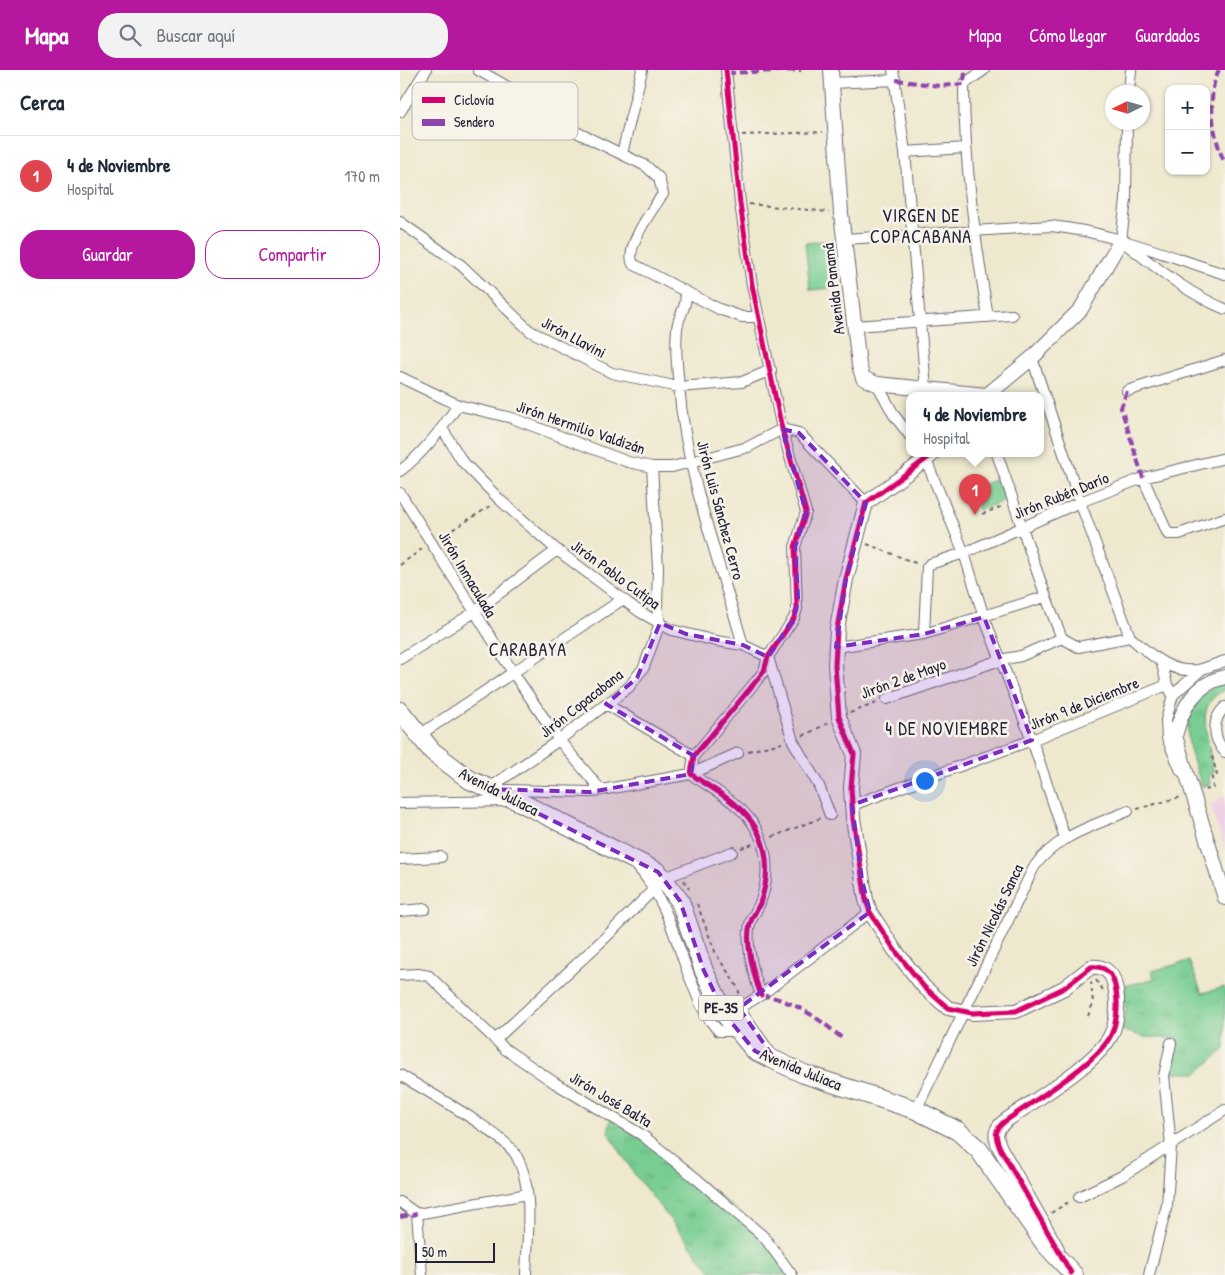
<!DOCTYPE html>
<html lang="es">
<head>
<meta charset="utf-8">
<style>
	body { margin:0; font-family:"Patrick Hand",sans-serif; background:#f2f2f3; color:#1f2937 }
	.controls { position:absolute; right:15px; top:15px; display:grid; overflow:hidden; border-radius:10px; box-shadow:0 1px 4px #0004 }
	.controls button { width:45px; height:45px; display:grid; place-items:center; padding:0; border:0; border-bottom:1px solid #e0e1e3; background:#fff; color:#1f2937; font:25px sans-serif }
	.compass { position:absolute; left:705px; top:15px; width:45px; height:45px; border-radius:50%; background:#fff; box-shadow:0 1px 4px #0004; rotate:265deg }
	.scale { position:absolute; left:15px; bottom:12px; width:80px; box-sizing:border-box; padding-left:5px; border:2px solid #22223b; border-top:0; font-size:14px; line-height:18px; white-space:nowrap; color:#22223b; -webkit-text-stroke:4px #f7f3e8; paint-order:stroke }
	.you { position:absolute; left:524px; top:710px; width:18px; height:18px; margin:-12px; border:4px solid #fff; border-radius:50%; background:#1a73e8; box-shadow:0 0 0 8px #1a73e833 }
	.badge { display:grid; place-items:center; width:32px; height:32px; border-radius:50%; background:#b5179e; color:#fff; font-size:16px; font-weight:700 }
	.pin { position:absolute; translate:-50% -41px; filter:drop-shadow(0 1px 2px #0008) }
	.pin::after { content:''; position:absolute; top:26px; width:18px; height:15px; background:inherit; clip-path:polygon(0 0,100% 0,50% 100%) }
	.popup { position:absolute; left:506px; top:322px; width:138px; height:65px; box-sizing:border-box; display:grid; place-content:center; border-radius:10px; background:#fff; filter:drop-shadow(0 1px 4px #0005); font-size:16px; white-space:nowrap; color:#747a83 }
	.popup b { font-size:19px; color:#1f2937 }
	.popup::after { content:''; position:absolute; left:50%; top:100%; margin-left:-10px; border:10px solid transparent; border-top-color:#fff }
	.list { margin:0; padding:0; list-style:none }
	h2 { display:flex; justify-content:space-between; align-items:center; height:65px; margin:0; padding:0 20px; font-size:21px }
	h2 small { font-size:16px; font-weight:400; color:#747a83 }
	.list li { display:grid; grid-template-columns:32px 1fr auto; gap:15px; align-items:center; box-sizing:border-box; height:80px; padding:0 20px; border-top:1px solid #e0e1e3 }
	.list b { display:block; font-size:19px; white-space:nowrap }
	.list p { margin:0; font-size:16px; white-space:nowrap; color:#747a83 }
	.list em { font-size:16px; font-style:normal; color:#747a83 }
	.actions { display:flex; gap:10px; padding:15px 20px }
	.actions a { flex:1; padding:11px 0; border:1px solid #b5179e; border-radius:20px; text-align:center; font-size:18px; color:#b5179e }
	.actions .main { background:#b5179e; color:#fff }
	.icon { flex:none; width:28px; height:28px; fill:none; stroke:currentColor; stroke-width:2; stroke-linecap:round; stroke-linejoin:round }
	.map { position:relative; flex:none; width:825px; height:1205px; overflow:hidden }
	header { display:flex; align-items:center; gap:30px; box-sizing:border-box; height:70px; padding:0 25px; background:#b5179e; color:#fff }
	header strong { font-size:24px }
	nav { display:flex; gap:28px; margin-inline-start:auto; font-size:18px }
	.search { width:350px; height:45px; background:#f2f2f3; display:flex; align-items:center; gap:12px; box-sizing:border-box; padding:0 18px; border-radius:20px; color:#747a83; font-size:19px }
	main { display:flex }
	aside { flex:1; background:#fff }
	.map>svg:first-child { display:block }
	.built { fill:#efd0e6 }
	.grass { fill:url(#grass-tufts); stroke:#4c7866 }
	.garden { fill:#77cd92; stroke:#4c7866 }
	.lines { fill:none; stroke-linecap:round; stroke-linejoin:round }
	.street-casing { stroke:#69676e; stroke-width:12 }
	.secondary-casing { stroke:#69676e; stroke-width:16 }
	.highway-casing { stroke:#69676e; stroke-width:20 }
	.path { stroke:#69676e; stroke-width:2; stroke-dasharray:4 4; stroke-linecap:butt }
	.street { stroke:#fff; stroke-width:10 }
	.secondary { stroke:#fff; stroke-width:14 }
	.highway { stroke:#fff; stroke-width:18 }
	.quiet { stroke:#8e44ad; stroke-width:4; stroke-dasharray:8 4; stroke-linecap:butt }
	.cycleway-casing { stroke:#f7f3e8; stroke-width:8 }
	.cycleway { stroke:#d6006c; stroke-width:5 }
	.marked { fill:#7b2cbf; fill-opacity:0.2; stroke:#7b2cbf; stroke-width:4; stroke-dasharray:10 6; stroke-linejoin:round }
	.labels { text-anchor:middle; stroke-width:5; stroke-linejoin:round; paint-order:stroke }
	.shield { fill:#f7f3e8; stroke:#62616f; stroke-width:1 }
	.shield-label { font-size:15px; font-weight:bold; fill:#22223b }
	.street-label { font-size:16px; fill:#22223b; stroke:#f7f3e8 }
	.neighbourhood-label { font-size:18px; letter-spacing:1px; fill:#22223b; stroke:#f7f3e8 }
	.key { fill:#f7f3e8; stroke:#b7b4b4; stroke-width:1 }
	.key-label { font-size:14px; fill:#22223b }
</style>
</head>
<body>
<header>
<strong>Mapa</strong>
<div class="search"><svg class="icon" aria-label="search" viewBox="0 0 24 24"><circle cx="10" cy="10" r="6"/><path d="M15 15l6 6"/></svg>Buscar aquí</div>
<nav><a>Mapa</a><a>Cómo llegar</a><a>Guardados</a></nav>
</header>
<main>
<aside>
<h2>Cerca<small></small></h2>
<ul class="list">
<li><span class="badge" style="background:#e0444e">1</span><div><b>4 de Noviembre</b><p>Hospital</p></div><em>170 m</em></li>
</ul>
<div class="actions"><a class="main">Guardar</a><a>Compartir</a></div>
</aside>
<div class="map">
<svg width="825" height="1205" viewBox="0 0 825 1205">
	<defs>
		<pattern id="grass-tufts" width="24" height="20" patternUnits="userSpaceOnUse" patternTransform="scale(1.25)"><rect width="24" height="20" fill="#77cd92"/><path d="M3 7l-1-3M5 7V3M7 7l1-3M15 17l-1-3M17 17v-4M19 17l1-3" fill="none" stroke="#67b07f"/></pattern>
	</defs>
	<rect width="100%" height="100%" fill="#f7f3e8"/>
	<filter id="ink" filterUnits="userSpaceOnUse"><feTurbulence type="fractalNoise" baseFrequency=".02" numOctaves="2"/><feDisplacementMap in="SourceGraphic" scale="10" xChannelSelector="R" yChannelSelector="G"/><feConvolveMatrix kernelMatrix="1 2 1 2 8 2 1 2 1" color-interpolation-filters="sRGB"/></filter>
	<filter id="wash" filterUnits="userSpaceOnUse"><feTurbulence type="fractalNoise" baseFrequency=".0096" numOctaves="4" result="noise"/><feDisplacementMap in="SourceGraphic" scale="20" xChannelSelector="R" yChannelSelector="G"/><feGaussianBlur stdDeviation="1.12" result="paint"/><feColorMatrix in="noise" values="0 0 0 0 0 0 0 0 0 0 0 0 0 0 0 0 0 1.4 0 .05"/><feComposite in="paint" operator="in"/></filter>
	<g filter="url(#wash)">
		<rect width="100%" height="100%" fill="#eee8ce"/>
		<path class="built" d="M825 725V780L811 736Z"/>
		<path class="grass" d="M825 611V619C801 633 804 648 808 671 810 682 811 692 814 703L809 705 810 715 802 716C792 687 777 655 799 628 805 621 817 616 825 611Z
			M789 891 802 923 825 917V979L797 1003H771L776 969 744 967 721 960 726 941 723 916 754 909 752 901Z
			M212 1042 338 1141 395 1205H314L235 1105 208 1062Z"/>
		<path class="garden" d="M429 170 434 218 410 220 405 173Z
			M597 409 605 431 578 440 571 419Z"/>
	</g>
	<g filter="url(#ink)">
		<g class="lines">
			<g class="street-casing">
				<path id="street" d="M78 0 140 35 170 59 246 96 259 108 263 124C253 138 224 178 233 194L319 239 342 247H358
					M326 0 340 133 352 215 382 359 406 442 395 477 397 539 394 548 368 587 364 601 357 610 294 686 291 704C306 715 324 724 338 737 367 762 373 799 360 833 357 840 352 847 350 854 345 873 354 907 361 925
					M493 0 505 82 526 318
					M584 0 564 14C564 93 575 169 588 247
					M432 13 496 10
					M729 22 731 0
					M0 42 26 0
					M505 82 565 78
					M222 84 242 0
					M0 152 61 195 130 261 212 303 279 317 342 312 371 300
					M444 169 651 156C711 162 767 186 825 204
					M721 170 726 130 727 52
					M727 175C758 199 789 224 825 239
					M285 223C288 237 278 245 277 259 275 277 277 298 279 316 286 404 319 490 343 575
					M455 256 612 245
					M632 288 680 432 730 567
					M0 307 58 335 112 348 228 392 252 397H272L348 377 382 359
					M477 314 494 345 510 366
					M727 321 825 290
					M42 358 62 391 100 430 157 480 240 542 272 560 316 571 343 575 368 587 393 671 419 716 430 745
					M382 359 399 363 466 433
					M597 384C619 445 637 508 662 568
					M524 385 564 483 584 547 632 670 665 768
					M0 401C24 383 42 359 58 335
					M743 408 768 464H779L825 448
					M0 423 114 604 159 670 201 720
					M524 564 527 497 530 494 564 483 680 432 743 408 825 388
					M436 577 524 564 645 527
					M0 589 73 543 157 480
					M762 594 767 615
					M487 629 600 590 621 586 662 568 678 577 730 567C751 585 772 606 802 599
					M206 634 294 686
					M825 637C811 650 813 669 825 682
					M18 666 223 529
					M781 701 767 668 766 650 773 625 802 599 825 591
					M88 719 159 670 229 617 244 597 260 553 257 537 258 498 252 397
					M106 720 190 722 291 704 338 683
					M0 733 109 731
					M452 735 632 670 767 615 773 625
					M0 789 41 787
					M236 795C264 826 274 864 288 903 296 922 303 946 319 961H336
					M264 808 332 782
					M0 841 25 839
					M0 905 18 904 29 906 105 979 155 1013 242 1065 298 1110 364 1167 392 1205
					M95 970 207 866 254 819
					M374 988 342 943 343 936 361 925 470 842
					M0 1005C25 1020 103 1063 116 1085 135 1118 127 1168 126 1205
					M516 1040 634 797C656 766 693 756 728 741
					M679 1127 722 1106 825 1040
					M0 1132 17 1144 127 1124
					M17 1144 22 1205
					M749 1205 767 1135 771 1076 764 1006 771 973"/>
			</g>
			<g class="secondary-casing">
				<path id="secondary" d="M431 0 441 143 459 295 463 308 477 314 586 325
					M586 326 632 288 681 239 721 170
					M533 384 466 433 446 509 437 559 435 595 439 647 454 684 451 718 453 748 466 830 470 842 494 879 524 917 548 938 572 943 616 941 664 918 691 897C702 896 711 901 714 912 719 929 718 950 711 965 697 994 631 1032 604 1052 594 1060 595 1067 600 1078L657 1179
					M825 607C795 614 782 638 775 666L825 828"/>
			</g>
			<g class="highway-casing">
				<path id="highway" d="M0 641 32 681 70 710 118 731 258 802 280 831 304 901 326 946 355 981 404 1004 516 1040 558 1061 579 1080 645 1174 674 1205"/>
			</g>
			<path class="path" d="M342 65 423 62
				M349 134 429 142
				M582 444 603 436
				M39 468 92 435
				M467 474 518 494
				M0 495 22 479
				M450 643 479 632
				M403 666 428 653
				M348 681 382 673
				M805 720 813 718 812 707 817 705 811 682
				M737 739 781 727
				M372 767 421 748
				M341 778 353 774
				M284 810 289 819
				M297 834 316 884 338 918 340 926
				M696 910 703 920
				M688 946 693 933 691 912
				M651 1143 670 1131"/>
			<use href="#street" class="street"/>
			<use href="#secondary" class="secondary"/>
			<use href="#highway" class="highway"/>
			<path class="quiet" d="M819 0C806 22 813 70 825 93
				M327 3 401 0
				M496 10 539 16 564 14 565 0
				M727 321 721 338 743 408
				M361 925C394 930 420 949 444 970
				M0 1147 17 1144"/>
			<g class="cycleway-casing">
				<path id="cycleway" d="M326 0 340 133 352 215 382 359 406 442 395 477 397 539 394 548 368 587 364 601 357 610 294 686 291 704C306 715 324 724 338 737 367 762 373 799 360 833 357 840 352 847 350 854 345 873 354 907 361 925
					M533 384 466 433 446 509 437 559 435 595 439 647 454 684 451 718 453 748 466 830 470 842 494 879 524 917 548 938 572 943 616 941 664 918 691 897C702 896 711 901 714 912 719 929 718 950 711 965 697 994 631 1032 604 1052 594 1060 595 1067 600 1078L671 1203"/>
			</g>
			<use href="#cycleway" class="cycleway"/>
		</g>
	</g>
	<path class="marked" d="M382 359 399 363 466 433 446 509 436 577 524 564 584 547 632 670 452 735 462 810 470 842 339 938 376 991 355 981 326 946 304 901 280 831 258 802 88 719 190 722 291 704 294 686 206 634 237 608 260 553 286 564 343 575 368 587 394 548 398 528 395 477 406 442Z"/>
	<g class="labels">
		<rect class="shield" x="298.5" y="925.5" width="45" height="25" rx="4"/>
		<g class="shield-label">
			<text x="321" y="943">PE-3S</text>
		</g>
		<g class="street-label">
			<text transform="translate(433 219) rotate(-97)" y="6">Avenida Panamá</text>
			<text transform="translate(174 267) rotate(28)" y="6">Jirón Llavini</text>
			<text transform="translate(181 357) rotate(19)" y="6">Jirón Hermilio Valdizán</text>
			<text transform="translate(661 425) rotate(-22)" y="6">Jirón Rubén Darío</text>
			<text transform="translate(321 440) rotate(75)" y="6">Jirón Luis Sánchez Cerro</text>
			<text transform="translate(68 504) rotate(59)" y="6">Jirón Inmaculada</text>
			<text transform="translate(216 504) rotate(36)" y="6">Jirón Pablo Cutipa</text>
			<text transform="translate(503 608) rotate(-20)" y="6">Jirón 2 de Mayo</text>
			<text transform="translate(181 633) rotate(-38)" y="6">Jirón Copacabana</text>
			<text transform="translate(684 633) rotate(-22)" y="6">Jirón 9 de Diciembre</text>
			<text transform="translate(99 721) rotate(27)" y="6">Avenida Juliaca</text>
			<text transform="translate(594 845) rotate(-64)" y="6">Jirón Nicolás Sanca</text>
			<text transform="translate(401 999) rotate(22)" y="6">Avenida Juliaca</text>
			<text transform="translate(211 1029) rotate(31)" y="6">Jirón José Balta</text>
		</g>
		<g class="neighbourhood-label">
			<text x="521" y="152">VIRGEN DE<tspan x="521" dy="21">COPACABANA</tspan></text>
			<text x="128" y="586">CARABAYA</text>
			<text x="547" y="665">4 DE NOVIEMBRE</text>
		</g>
	</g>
	<rect x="12" y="12" width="166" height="58" rx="8" class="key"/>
	<rect x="22" y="27" width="23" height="6" fill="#d6006c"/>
	<rect x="22" y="49" width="23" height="7" fill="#8e44ad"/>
	<g class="key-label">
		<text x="54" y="35">Ciclovía</text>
		<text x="54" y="57">Sendero</text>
	</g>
</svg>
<div class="controls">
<button>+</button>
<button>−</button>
</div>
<svg class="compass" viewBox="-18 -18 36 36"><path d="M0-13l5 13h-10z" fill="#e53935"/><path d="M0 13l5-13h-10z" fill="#747a83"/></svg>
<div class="scale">50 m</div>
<div class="you"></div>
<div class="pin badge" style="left:575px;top:445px;background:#e0444e">1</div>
<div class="popup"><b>4 de Noviembre</b>Hospital</div>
</div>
</main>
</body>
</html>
